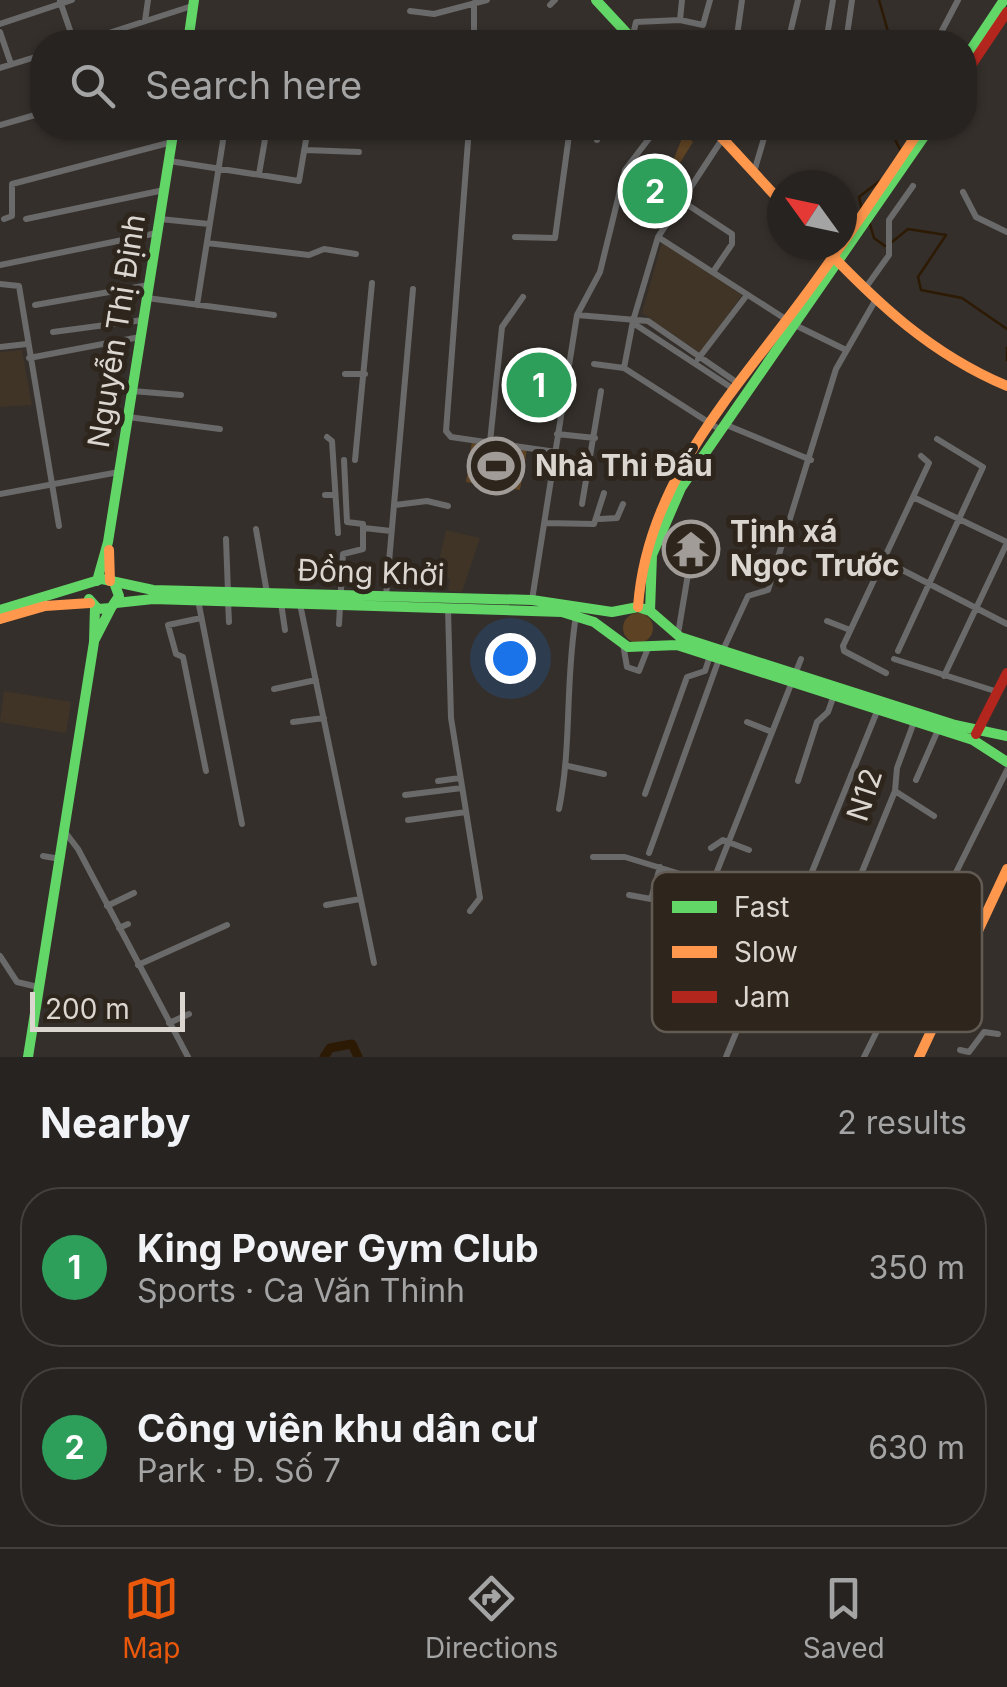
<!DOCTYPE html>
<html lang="en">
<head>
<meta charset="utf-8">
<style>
	body { margin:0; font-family:Inter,sans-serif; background:#332f2d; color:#f1f3f6 }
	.compass { position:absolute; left:767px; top:170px; width:90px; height:90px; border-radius:50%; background:#272320; box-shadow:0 2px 8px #0004; rotate:303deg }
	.scale { position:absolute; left:30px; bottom:25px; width:155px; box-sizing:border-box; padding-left:10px; border:5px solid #dcd6d1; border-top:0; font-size:28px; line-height:35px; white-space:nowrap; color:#dcd6d1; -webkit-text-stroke:8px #2e261d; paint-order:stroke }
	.you { position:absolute; left:510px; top:658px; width:35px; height:35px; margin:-25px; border:8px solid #fff; border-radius:50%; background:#1a73e8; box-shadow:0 0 0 15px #1a73e833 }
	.badge { display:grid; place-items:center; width:65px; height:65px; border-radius:50%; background:#ea580c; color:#fff; font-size:32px; font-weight:700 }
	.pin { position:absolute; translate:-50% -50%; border:5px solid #fff; box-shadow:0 2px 10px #0006 }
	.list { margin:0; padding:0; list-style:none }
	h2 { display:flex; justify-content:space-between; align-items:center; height:130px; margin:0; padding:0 40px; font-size:42px }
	h2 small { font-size:32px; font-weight:400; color:#a4a4a5 }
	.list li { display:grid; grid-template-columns:65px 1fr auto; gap:30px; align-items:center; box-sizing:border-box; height:160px; margin:0 20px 20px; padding:0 20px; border:2px solid #43403e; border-radius:40px }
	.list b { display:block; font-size:38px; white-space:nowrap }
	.list p { margin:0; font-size:32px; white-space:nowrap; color:#a4a4a5 }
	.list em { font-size:32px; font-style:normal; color:#a4a4a5 }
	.icon { flex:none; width:55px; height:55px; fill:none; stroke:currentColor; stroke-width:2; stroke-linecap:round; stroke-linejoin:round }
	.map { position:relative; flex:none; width:1007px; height:1057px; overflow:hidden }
	.search { position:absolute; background:#272320; box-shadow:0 2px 8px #0004; left:30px; right:30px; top:30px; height:110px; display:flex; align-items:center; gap:25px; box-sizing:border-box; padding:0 35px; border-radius:40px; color:#a4a4a5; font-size:38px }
	.sheet { height:490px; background:#272320 }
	nav { display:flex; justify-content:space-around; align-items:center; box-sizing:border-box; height:140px; border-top:2px solid #43403e; background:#272320; font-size:28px; color:#a4a4a5 }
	nav a { display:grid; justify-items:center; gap:5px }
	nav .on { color:#ea580c }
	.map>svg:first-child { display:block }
	.built { fill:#403427 }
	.green { fill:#5d4223 }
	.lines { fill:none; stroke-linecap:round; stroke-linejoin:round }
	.stream { stroke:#2d1a04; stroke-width:2.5 }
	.river { stroke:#2d1a04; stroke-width:9 }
	.street { stroke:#6a6a6a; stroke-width:6 }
	.fast { stroke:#63d668; stroke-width:10 }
	.slow { stroke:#ff974d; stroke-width:10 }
	.jam { stroke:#b3261e; stroke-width:10 }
	.labels { text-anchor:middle; stroke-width:10; stroke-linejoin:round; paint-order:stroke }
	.street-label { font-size:30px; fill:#dcd6d1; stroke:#2e261d }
	.poi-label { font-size:30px; font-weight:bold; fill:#dcd6d1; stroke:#2e261d; text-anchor:start }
	.key { fill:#2e261d; stroke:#625b53; stroke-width:2.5 }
	.key-label { font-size:28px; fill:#dcd6d1 }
</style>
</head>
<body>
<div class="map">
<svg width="1007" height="1057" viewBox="0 0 1007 1057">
	<rect width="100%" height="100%" fill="#342f2a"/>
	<path class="built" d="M662 242 742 295 700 353 642 313Z
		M22 350 32 405 0 407V352Z
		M446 530 480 538 462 592 448 591 450 579 436 575Z
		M4 691 71 702 66 733 0 722Z"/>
	<path class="green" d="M684 133 693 142 644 221 654 159 673 161Z
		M472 441 527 449 520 490 466 482Z
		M623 628a15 15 0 1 1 30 0a15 15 0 1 1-30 0Z"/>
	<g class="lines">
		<path class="stream" d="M879 0 891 42
			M889 128 902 153
			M862 210 859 197 881 180
			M869 221 874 238 885 246
			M892 242 908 229 946 235 918 277 921 290 962 298 1007 329
			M1007 348V360"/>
		<path class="river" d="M324 1057 330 1048 352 1044 358 1057"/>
		<path class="street" d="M60 1 74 42
			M474 3V42
			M550 5 555 0
			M410 11 434 14 487 0
			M680 20 703 25 710 0
			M145 21 148 0
			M0 24 72 0
			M0 32 11 64
			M847 35 852 0
			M737 36 742 0
			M789 36 870 34 878 42
			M827 36 833 0
			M632 39 636 22 680 20 682 0
			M81 42 192 6
			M788 42 798 0
			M936 42 958 0
			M0 68 42 55
			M0 125 42 113
			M469 128 446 431 451 437 556 452
			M173 135 203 128
			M597 140 598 128
			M306 150 359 152
			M169 161 299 181 308 128
			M754 172 767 128
			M259 174 267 128
			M650 180 732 234V244L713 272
			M963 192 976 217 1007 232
			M4 219 12 216V184L172 142
			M26 219 164 190
			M160 219 209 224
			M515 237 555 238 570 128
			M658 237 787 320
			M207 243 309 255 324 249 356 254
			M0 265 157 233
			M0 284 19 286 59 526
			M864 290 889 255V220L913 186
			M147 298 274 315
			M35 305 149 285
			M197 305 225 128
			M577 315 648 321 739 384
			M633 323 735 390
			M797 326 844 349
			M53 332 143 320
			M0 347 27 344
			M29 358 140 337
			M698 359 747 295
			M594 364 624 368 719 429
			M624 368 633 321 658 237 723 138
			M345 374H365
			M132 391 181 395
			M128 417 220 429
			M724 424 811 460
			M557 434 595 438
			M327 437 332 441 338 533
			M490 442 502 327 523 297
			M355 460 372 283
			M0 494 119 472
			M325 495H335
			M913 497 1007 542
			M582 504 601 391
			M395 505 427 501 448 506
			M600 519 617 518 623 504
			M545 523 594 524 604 493
			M364 528 391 531
			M256 529 267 593
			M226 539 228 592
			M883 560 1007 624
			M386 596 413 289
			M198 600 242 824
			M532 600 577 315 600 272 625 170 657 128
			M228 601 229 622
			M281 603 285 630
			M300 604 374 963
			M448 609 451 718 480 898 470 911
			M201 618 168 625 176 654 183 657 206 771
			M827 621 850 630
			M339 624 343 554 363 549V524L347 522 344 460
			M678 634 690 562
			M623 644 627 667 639 671 648 648
			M723 650 748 596 768 590 836 369 875 301
			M898 651 983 467 937 439
			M894 659 998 692
			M886 673 844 651 843 646 929 463 921 456
			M944 676 1007 543
			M274 689 316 680
			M293 722 324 718
			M747 722 772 732
			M568 766 604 774
			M916 780 938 730
			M438 781 460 778
			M798 781 817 722 828 712 834 695
			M895 791 934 816
			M645 794 687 677 705 671 710 656
			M405 795 462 788
			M559 809C572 745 565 680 576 616
			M408 820 466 812
			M65 832 78 849 188 1057
			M711 848 723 840 749 850
			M649 853 719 659
			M43 856 60 859
			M593 857H625L713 884
			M770 877 803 894
			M856 882 896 896
			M629 895 651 899 660 867
			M326 905 360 899
			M107 906 134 893
			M767 914 761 931 780 940
			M119 928 128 924
			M684 955 724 970
			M0 956 17 982 38 987
			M138 965 227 925
			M674 980 801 659
			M813 992 895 791 897 768 914 722
			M169 1023 189 1014
			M960 1050 969 1052 984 1032 998 1034
			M726 1057 756 984 803 894 878 709
			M864 1057 1007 770"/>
		<path class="fast" d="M596 0 635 42
			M188 42 194 0
			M964 60 1004 0
			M97 581 108 542 174 128
			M89 599 98 609 111 608 119 596 115 585
			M116 603 153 599 562 612 594 622 628 647 677 645 973 740 1007 762
			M0 610 102 579 153 590 532 600 612 612 638 607 650 611 680 637 955 725 1007 736
			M650 611 652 555 681 488 930 128
			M95 639 111 608
			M28 1057 94 642 95 607"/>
		<path class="slow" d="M713 128 782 203
			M822 245C878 304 931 354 1007 386
			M109 550 110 581
			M638 607C647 482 733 393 804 297 845 242 883 185 921 128
			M0 619 45 606 90 603
			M919 1057 1007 869"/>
		<path class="jam" d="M964 76 1007 12
			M976 734 1007 673"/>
	</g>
	<defs>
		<g id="stadium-ring" transform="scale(2.875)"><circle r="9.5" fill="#2e261d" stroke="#a19c97" stroke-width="1.5"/><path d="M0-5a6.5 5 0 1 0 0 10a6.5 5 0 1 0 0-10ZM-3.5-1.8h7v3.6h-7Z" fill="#a19c97"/></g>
		<g id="temple-ring" transform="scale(2.875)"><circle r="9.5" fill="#2e261d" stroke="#a19c97" stroke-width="1.5"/><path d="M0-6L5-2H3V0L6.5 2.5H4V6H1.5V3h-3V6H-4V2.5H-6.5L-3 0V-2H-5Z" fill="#a19c97"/></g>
	</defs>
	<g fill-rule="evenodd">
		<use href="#stadium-ring" x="496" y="466"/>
		<use href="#temple-ring" x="691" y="549"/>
	</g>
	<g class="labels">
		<g class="street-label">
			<text transform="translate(117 331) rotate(-81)" y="10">Nguyễn Thị Định</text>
			<text transform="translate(371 573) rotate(2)" y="10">Đồng Khởi</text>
			<text transform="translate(865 795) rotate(-72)" y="10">N12</text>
		</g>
		<g class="poi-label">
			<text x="535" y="476">Nhà Thi Đấu</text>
			<text x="730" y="542">Tịnh xá<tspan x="730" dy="34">Ngọc Trước</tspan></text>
		</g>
	</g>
	<rect x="652" y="872" width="330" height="160" rx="15" class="key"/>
	<rect x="672" y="901" width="45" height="12" fill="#63d668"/>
	<rect x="672" y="946" width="45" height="12" fill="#ff974d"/>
	<rect x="672" y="991" width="45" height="12" fill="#b3261e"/>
	<g class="key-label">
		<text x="734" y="917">Fast</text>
		<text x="734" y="962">Slow</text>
		<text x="734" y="1007">Jam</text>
	</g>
</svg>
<svg class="compass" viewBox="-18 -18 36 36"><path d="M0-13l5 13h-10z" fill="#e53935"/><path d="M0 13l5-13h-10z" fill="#a4a4a5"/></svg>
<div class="scale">200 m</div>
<div class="you"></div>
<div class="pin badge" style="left:539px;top:385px;background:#2e9e5b">1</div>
<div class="pin badge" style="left:655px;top:191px;background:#2e9e5b">2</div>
<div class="search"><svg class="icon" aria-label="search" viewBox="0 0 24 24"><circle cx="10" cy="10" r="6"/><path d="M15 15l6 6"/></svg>Search here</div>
</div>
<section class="sheet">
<h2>Nearby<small>2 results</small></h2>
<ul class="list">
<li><span class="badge" style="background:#2e9e5b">1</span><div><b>King Power Gym Club</b><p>Sports · Ca Văn Thỉnh</p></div><em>350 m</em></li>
<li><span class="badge" style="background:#2e9e5b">2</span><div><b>Công viên khu dân cư</b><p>Park · Đ. Số 7</p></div><em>630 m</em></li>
</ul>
</section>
<nav>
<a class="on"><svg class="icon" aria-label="map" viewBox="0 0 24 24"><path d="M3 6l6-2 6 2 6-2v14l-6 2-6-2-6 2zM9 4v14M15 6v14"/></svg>Map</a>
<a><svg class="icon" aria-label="directions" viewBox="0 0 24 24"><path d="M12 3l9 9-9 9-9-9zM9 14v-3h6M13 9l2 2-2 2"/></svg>Directions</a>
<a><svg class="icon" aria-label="saved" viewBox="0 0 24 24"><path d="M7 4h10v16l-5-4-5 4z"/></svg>Saved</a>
</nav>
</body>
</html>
